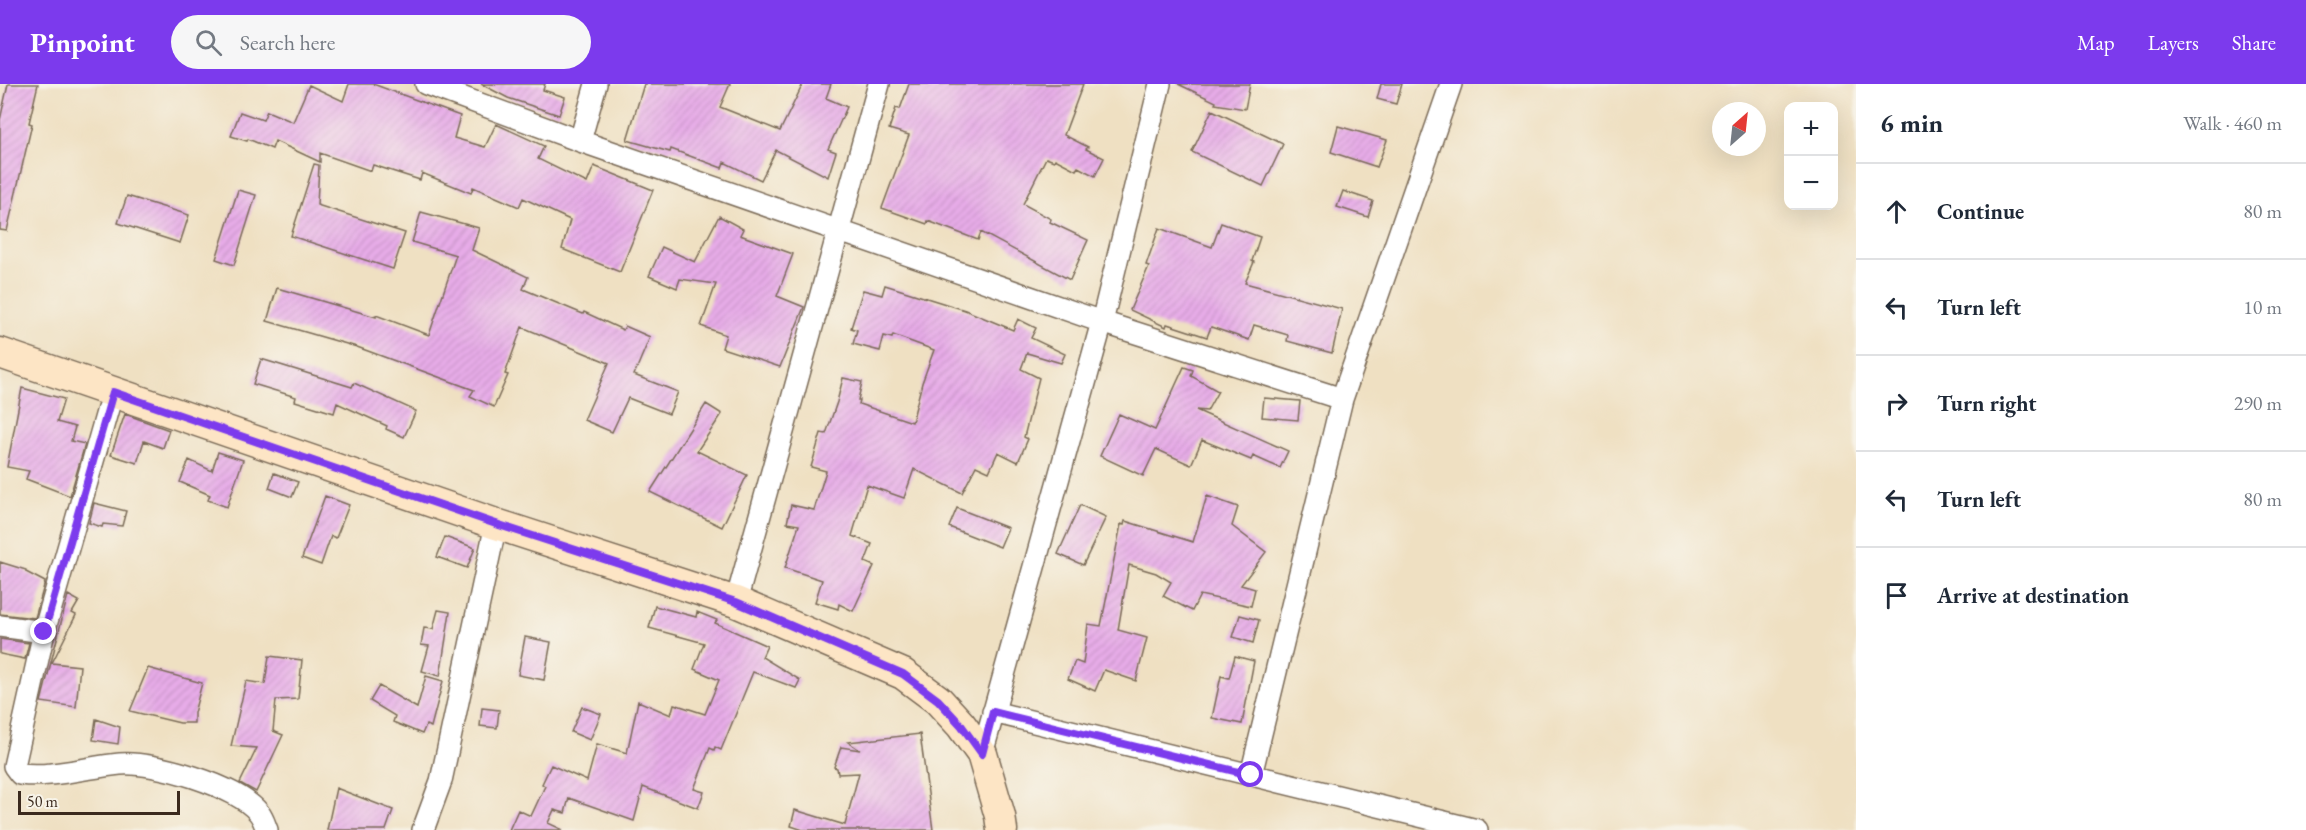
<!DOCTYPE html>
<html lang="en">
<head>
<meta charset="utf-8">
<style>
	body { margin:0; font-family:"EB Garamond",serif; background:#f6f6f7; color:#1f2937 }
	.controls { position:absolute; right:18px; top:18px; display:grid; overflow:hidden; border-radius:12px; box-shadow:0 6px 24px #0002 }
	.controls button { width:54px; height:54px; display:grid; place-items:center; padding:0; border:0; border-bottom:2px solid #e0e1e3; background:#fff; color:#1f2937; font:30px sans-serif }
	.compass { position:absolute; left:1712px; top:18px; width:54px; height:54px; border-radius:50%; background:#fff; box-shadow:0 6px 24px #0002; rotate:27deg }
	.scale { position:absolute; left:18px; bottom:15px; width:162px; box-sizing:border-box; padding-left:6px; border:3px solid #3b2a1e; border-top:0; font-size:16px; line-height:21px; white-space:nowrap; color:#3b2a1e; -webkit-text-stroke:4px #f7f3e8; paint-order:stroke }
	.stop { position:absolute; width:18px; height:18px; margin:-14px; border:4px solid #7c3aed; border-radius:50%; background:#fff }
	.stop.end { background:#7c3aed; border-color:#fff; box-shadow:0 2px 6px #0008 }
	.list { margin:0; padding:0; list-style:none }
	h2 { display:flex; justify-content:space-between; align-items:center; height:78px; margin:0; padding:0 24px; font-size:26px }
	h2 small { font-size:20px; font-weight:400; color:#747a83 }
	.list li { display:grid; grid-template-columns:39px 1fr auto; gap:18px; align-items:center; box-sizing:border-box; height:96px; padding:0 24px; border-top:2px solid #e0e1e3 }
	.list b { display:block; font-size:22px; white-space:nowrap }
	.list em { font-size:20px; font-style:normal; color:#747a83 }
	.icon { flex:none; width:33px; height:33px; fill:none; stroke:currentColor; stroke-width:2; stroke-linecap:round; stroke-linejoin:round }
	.map { position:relative; flex:none; width:1856px; height:746px; overflow:hidden }
	header { display:flex; align-items:center; gap:36px; box-sizing:border-box; height:84px; padding:0 30px; background:#7c3aed; color:#fff }
	header strong { font-size:28px }
	nav { display:flex; gap:33px; margin-inline-start:auto; font-size:21px }
	.search { width:420px; height:54px; background:#f6f6f7; display:flex; align-items:center; gap:15px; box-sizing:border-box; padding:0 21px; border-radius:33px; color:#747a83; font-size:22px }
	main { display:flex }
	aside { flex:1; background:#fff }
	.map>svg:first-child { display:block }
	.building { fill:url(#building-hatch) }
	.lines { fill:none; stroke-linecap:round; stroke-linejoin:round }
	.street-casing { stroke:#7a6a57; stroke-width:24 }
	.secondary-casing { stroke:#7a6a57; stroke-width:33 }
	.street { stroke:#fff; stroke-width:21 }
	.secondary { stroke:#fde5c5; stroke-width:30 }
	.route { stroke:#7c3aed; stroke-width:8 }
</style>
</head>
<body>
<header>
<strong>Pinpoint</strong>
<div class="search"><svg class="icon" aria-label="search" viewBox="0 0 24 24"><circle cx="10" cy="10" r="6"/><path d="M15 15l6 6"/></svg>Search here</div>
<nav><a>Map</a><a>Layers</a><a>Share</a></nav>
</header>
<main>
<div class="map">
<svg width="1856" height="746" viewBox="0 0 1856 746">
	<defs>
		<pattern id="building-hatch" width="6" height="6" patternUnits="userSpaceOnUse" patternTransform="scale(1.5)"><rect width="6" height="6" fill="#e7ace8"/><path d="M-1 1l2-2M0 6l6-6M5 7l2-2" fill="none" stroke="#c794c7"/></pattern>
	</defs>
	<rect width="100%" height="100%" fill="#f7f3e8"/>
	<filter id="ink" filterUnits="userSpaceOnUse"><feTurbulence type="fractalNoise" baseFrequency=".0167" numOctaves="2"/><feDisplacementMap in="SourceGraphic" scale="12" xChannelSelector="R" yChannelSelector="G"/><feConvolveMatrix kernelMatrix="1 2 1 2 8 2 1 2 1" color-interpolation-filters="sRGB"/></filter>
	<filter id="wash" filterUnits="userSpaceOnUse"><feTurbulence type="fractalNoise" baseFrequency=".008" numOctaves="4" result="noise"/><feDisplacementMap in="SourceGraphic" scale="24" xChannelSelector="R" yChannelSelector="G"/><feGaussianBlur stdDeviation="1.35" result="paint"/><feColorMatrix in="noise" values="0 0 0 0 0 0 0 0 0 0 0 0 0 0 0 0 0 1.4 0 .05"/><feComposite in="paint" operator="in"/></filter>
	<g filter="url(#wash)">
		<rect width="100%" height="100%" fill="#efe0c2"/>
		<g id="blocks">
			<path class="building" d="M8 0H38L29 39 32 40 7 147 0 146V36Z
				M349 0H373L460 32 454 54 485 63 496 40 544 62 538 75 587 99 594 82 653 106 620 188 562 165 570 136 523 114 519 123 473 103 471 109 422 89 420 96 373 81 371 87 320 69V78L275 57 272 65 248 55 247 57 231 52 240 28 263 36 267 27 293 38 309 1 343 17Z
				M481 0H545L543 6 565 13 559 31 508 14Z
				M644 0H730L720 23 780 47 803 0H831L826 14 847 23 828 65 836 68 828 93 776 66 761 96 724 78 722 84 671 65 670 68 627 56Z
				M909 0H1083L1064 51 1088 63 1086 65 1104 74 1095 92 1078 83 1076 86 1055 75 1054 77 1046 74 1023 120 1051 135 1050 138 1088 156 1070 196 981 148 978 156 928 137 927 140 882 124 909 51 889 45 896 24 900 25Z
				M1178 0H1250L1245 25 1215 20 1216 18Z
				M1381 0H1402L1396 20 1377 15Z
				M1212 26 1283 60 1263 102 1192 68Z
				M1338 42 1387 56 1377 83 1331 68Z
				M314 80 319 81 317 121 405 149 393 185 291 152Z
				M238 106 256 111 234 181 216 175Z
				M1343 107 1373 117 1368 133 1337 123Z
				M127 112 189 131 180 159 118 139Z
				M421 128 479 144 472 166 528 193 523 205 583 230 584 228 623 246 625 242 650 253 634 291 678 308 669 330 628 314 612 348 584 336 609 279 522 243 505 290 508 291 494 323 470 312 474 306 357 263 267 237 277 204 376 233V231L429 251 456 171 412 158Z
				M719 132 743 145 740 151 793 170 777 212 804 223 780 283 722 264 726 251 701 242 716 200 680 195 677 204 649 192 662 163 695 178Z
				M1221 139 1260 153 1252 177 1254 178 1245 199 1342 225 1332 269 1287 257 1288 251 1254 241 1249 256 1211 243 1207 253 1167 240 1166 243 1130 226 1149 182 1146 181 1159 144 1212 163Z
				M885 201 965 226 1013 246 1018 235 1036 244 1031 254 1065 270 1061 279 1027 269 1021 285 1039 294 1024 353 1028 355 1018 378 998 368 989 388 976 382 962 409 914 385 904 414 867 401 852 452 872 460 865 478 874 482 853 527 839 520 838 525 815 518 822 496 785 484 799 441 787 439 791 421 814 426 826 387 811 383 821 349 826 350 837 318 843 294 862 298 858 316H860L859 320 912 338 922 299 934 266 893 251 892 254 884 252 880 267 853 260 857 246 851 244 863 206 882 211Z
				M261 275 352 303 354 299 416 327 404 353 386 345 387 342 337 319 334 329 295 317 296 313 253 300Z
				M1184 283 1193 286 1191 292 1218 307 1207 327 1196 326 1288 367 1280 384 1253 372 1251 376 1202 356 1191 381 1156 365 1143 392 1100 372 1119 330 1155 346Z
				M22 304 64 315 57 338 75 343 71 357 85 360 70 412 26 395 29 387 7 383Z
				M1264 314 1300 317 1298 336 1262 333Z
				M706 320 722 330 697 367 747 391 722 443 650 408Z
				M125 330 169 346 163 364 144 357 137 379 111 371Z
				M218 368 243 376 227 423 208 416 210 411 180 398 189 376 212 387Z
				M274 389 298 398 292 413 269 404Z
				M325 412 349 421 336 454 331 452 321 481 302 474Z
				M1207 412 1238 423 1232 442 1266 468 1241 501 1255 505 1251 522 1200 511 1192 527 1163 512 1171 498 1156 489 1129 481 1118 546 1147 554 1136 597 1104 586 1095 607 1068 595 1075 577 1083 580 1088 540 1101 542 1121 440 1124 441 1125 437 1193 458Z
				M94 419 126 427 122 442 103 440 102 443 89 439Z
				M1080 421 1106 433 1083 481 1058 470Z
				M957 424 1008 444 1000 463 949 443Z
				M445 453 475 464 467 484 437 473Z
				M0 478 26 486V488L45 498 35 534 0 530Z
				M68 511 79 517 72 529 76 531 52 579 80 582 76 623 41 618Z
				M655 522 696 533 697 528 717 536 715 539 767 562 762 573 800 596 796 604 753 588 721 666 715 663 714 666 710 664 694 705 704 708 698 724 643 703 634 737 569 714 565 729 554 726 548 739 563 746H509L518 726 531 732 545 702 542 700 551 681 587 697 597 660 627 669 638 617 671 631 674 620 705 630 719 596 694 585 704 559 649 544Z
				M438 526 450 528 440 592 422 587 429 562 421 561 424 544 433 545Z
				M1240 531 1259 536 1253 559 1233 553Z
				M525 553 551 558 544 596 518 591Z
				M0 555 29 559 25 575 0 570Z
				M269 572 302 576 298 615 276 616 273 647 283 651 256 708 240 699 257 664 231 662 246 597 265 600Z
				M1235 572 1254 577 1242 640 1212 634 1221 592 1229 594Z
				M148 584 202 599 194 629V639H180L130 627Z
				M426 592 443 597 431 643 426 641 422 650 393 638 395 632 370 617 379 602 417 624Z
				M582 623 601 630 590 656 571 648Z
				M482 624 499 626 497 644 480 642Z
				M96 635 120 643 118 660 93 656Z
				M920 650 933 746H803L791 742 795 726 845 741 859 689 838 690 837 684 834 683 841 663 860 666 848 658Z
				M336 704 393 726 386 746H327Z"/>
		</g>
	</g>
	<g filter="url(#ink)">
		<use href="#blocks" fill-opacity="0" stroke="#7a6a57" stroke-width="1.5"/>
		<g class="lines">
			<g class="street-casing">
				<path id="street" d="M426 0 580 57 1102 238 1342 315
					M580 57 596 0
					M113 307 44 548 14 682 20 690C53 694 87 683 120 680 154 677 238 702 259 729 263 734 265 741 267 746
					M736 518 879 0
					M0 542 44 548
					M993 628 1477 746
					M982 670 1102 238 1160 0
					M1251 691 1342 315 1451 0
					M423 746 441 697 496 440"/>
			</g>
			<g class="secondary-casing">
				<path id="secondary" d="M0 269 496 440 736 518 903 590 938 616 961 641 982 670 1000 732 1002 746"/>
			</g>
			<use href="#street" class="street"/>
			<use href="#secondary" class="secondary"/>
		</g>
	</g>
	<g class="lines" filter="url(#ink)">
		<path class="route" d="M44 548 113 308 496 440 736 518 903 590 938 616 961 641 982 670 993 628 1251 691"/>
	</g>
</svg>
<div class="controls">
<button>+</button>
<button>−</button>
</div>
<svg class="compass" viewBox="-18 -18 36 36"><path d="M0-13l5 13h-10z" fill="#e53935"/><path d="M0 13l5-13h-10z" fill="#747a83"/></svg>
<div class="scale">50 m</div>
<div class="stop" style="left:1251px;top:691px"></div>
<div class="stop end" style="left:44px;top:548px"></div>
</div>
<aside>
<h2>6 min<small>Walk · 460 m</small></h2>
<ul class="list">
<li><svg class="icon" aria-label="ahead" viewBox="0 0 24 24"><path d="M12 20V5M6 11l6-6 6 6"/></svg><div><b>Continue</b></div><em>80 m</em></li>
<li><svg class="icon" aria-label="left" viewBox="0 0 24 24"><path d="M17 20v-9H6M10 6l-5 5 5 5"/></svg><div><b>Turn left</b></div><em>10 m</em></li>
<li><svg class="icon" aria-label="right" viewBox="0 0 24 24"><path d="M7 20v-9h11M14 6l5 5-5 5"/></svg><div><b>Turn right</b></div><em>290 m</em></li>
<li><svg class="icon" aria-label="left" viewBox="0 0 24 24"><path d="M17 20v-9H6M10 6l-5 5 5 5"/></svg><div><b>Turn left</b></div><em>80 m</em></li>
<li><svg class="icon" aria-label="arrive" viewBox="0 0 24 24"><path d="M6 21V4h12l-3 4 3 4H6"/></svg><div><b>Arrive at destination</b></div></li>
</ul>
</aside>
</main>
</body>
</html>
